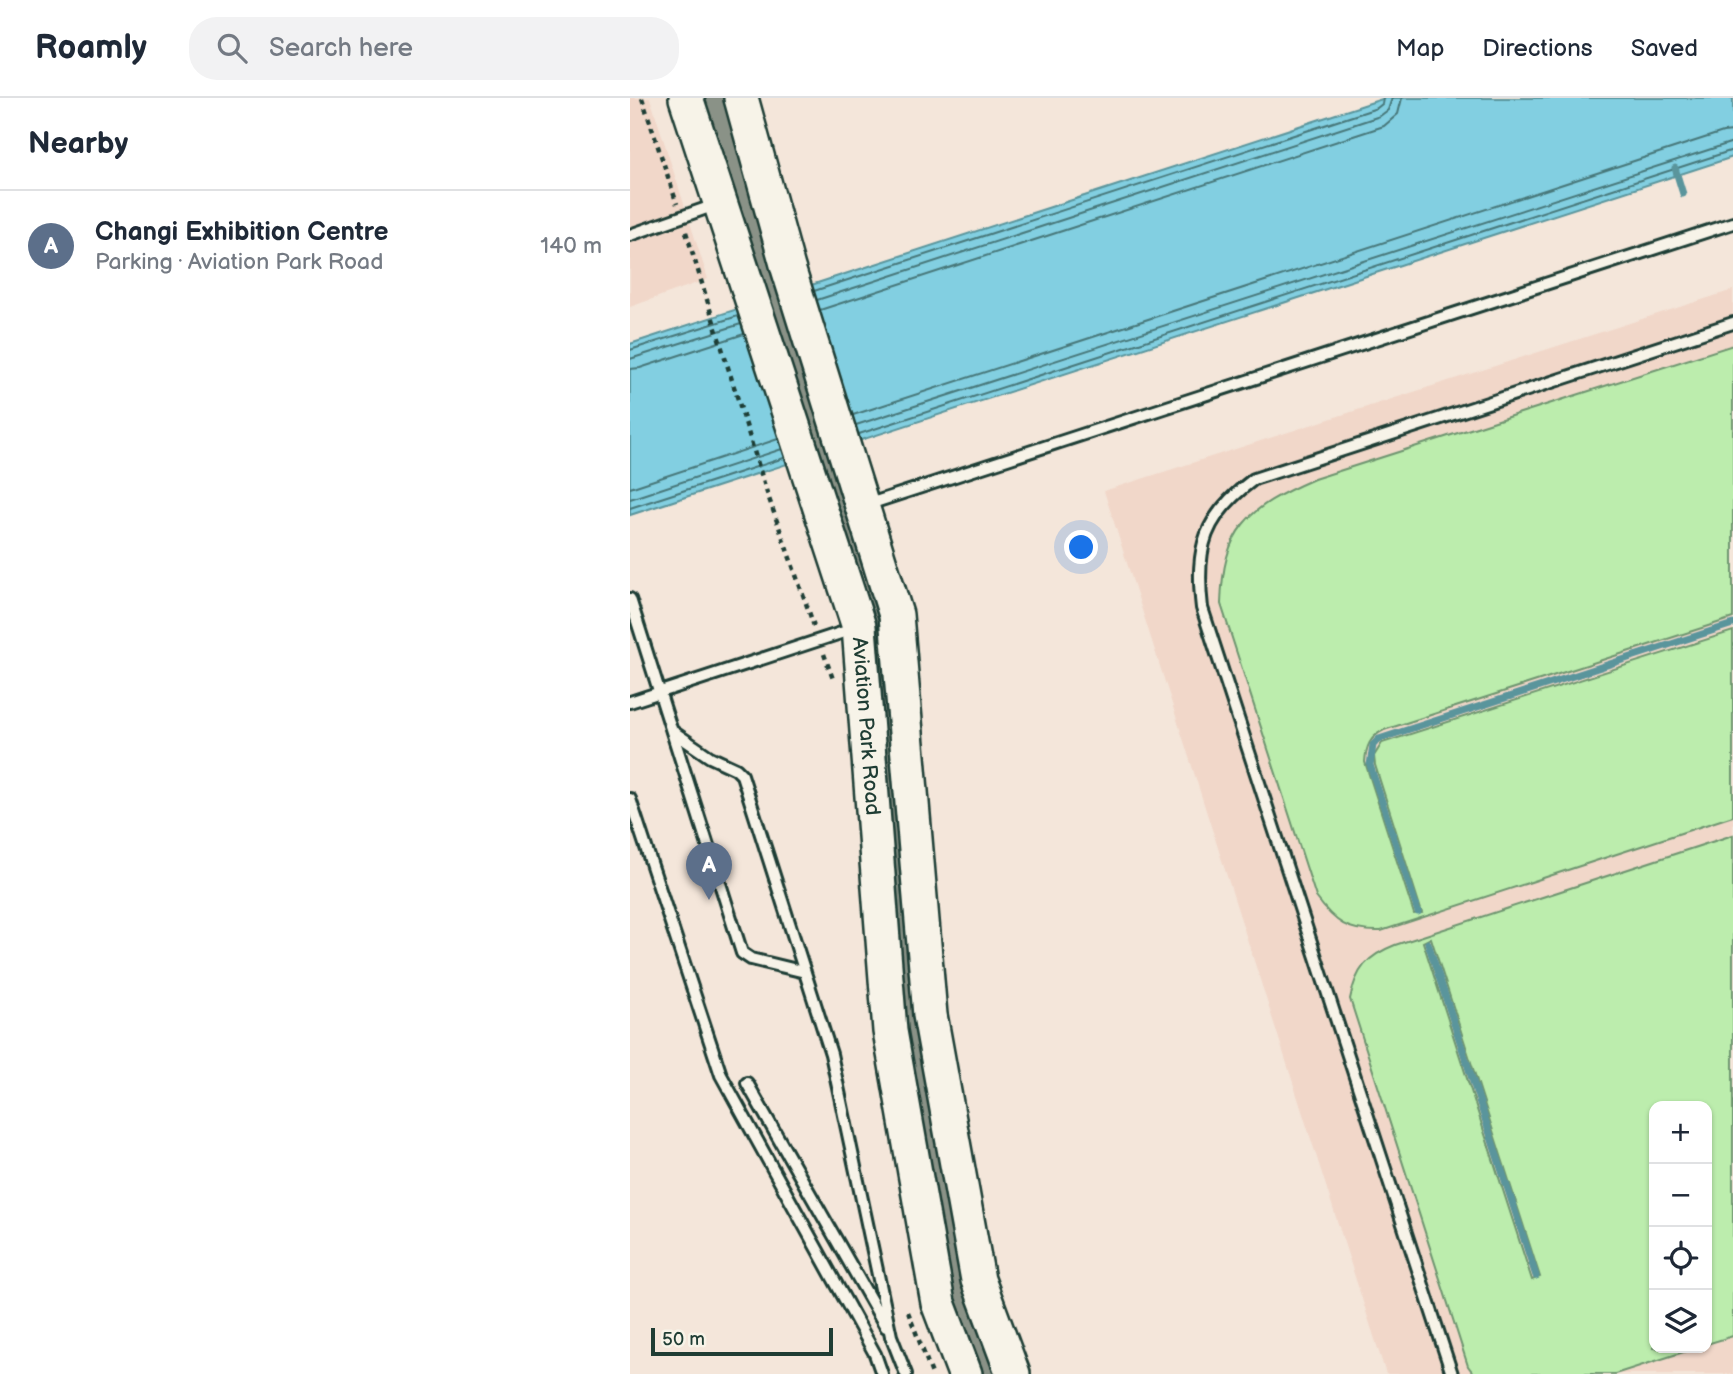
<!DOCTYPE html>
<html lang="en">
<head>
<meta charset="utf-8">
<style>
	body { margin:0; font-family:"Balsamiq Sans",sans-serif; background:#f2f2f3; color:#1f2937 }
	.controls { position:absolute; right:21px; bottom:21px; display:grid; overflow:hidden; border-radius:14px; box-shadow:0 2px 5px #0004 }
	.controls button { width:63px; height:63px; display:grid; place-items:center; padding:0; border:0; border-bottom:2px solid #e0e1e3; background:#fff; color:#1f2937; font:35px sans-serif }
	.scale { position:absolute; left:21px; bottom:18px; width:182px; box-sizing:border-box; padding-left:7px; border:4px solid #1f3d34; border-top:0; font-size:19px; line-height:24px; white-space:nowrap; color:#1f3d34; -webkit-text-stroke:5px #f7f3e8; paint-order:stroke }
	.you { position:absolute; left:452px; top:450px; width:24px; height:24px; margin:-18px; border:5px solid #fff; border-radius:50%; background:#1a73e8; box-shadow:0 0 0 10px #1a73e833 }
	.badge { display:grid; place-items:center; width:46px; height:46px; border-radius:50%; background:#7c3aed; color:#fff; font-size:23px; font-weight:700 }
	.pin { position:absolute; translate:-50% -58px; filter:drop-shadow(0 2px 4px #0008) }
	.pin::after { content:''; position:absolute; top:37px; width:24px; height:21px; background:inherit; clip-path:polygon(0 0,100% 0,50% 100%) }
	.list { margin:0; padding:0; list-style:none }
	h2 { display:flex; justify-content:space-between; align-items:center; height:91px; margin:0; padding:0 28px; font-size:30px }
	h2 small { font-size:23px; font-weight:400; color:#747a83 }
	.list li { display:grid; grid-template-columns:46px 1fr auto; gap:21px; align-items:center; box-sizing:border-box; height:112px; padding:0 28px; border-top:2px solid #e0e1e3 }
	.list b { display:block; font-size:26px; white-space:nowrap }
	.list p { margin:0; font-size:23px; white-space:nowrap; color:#747a83 }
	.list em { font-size:23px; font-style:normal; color:#747a83 }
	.icon { flex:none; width:38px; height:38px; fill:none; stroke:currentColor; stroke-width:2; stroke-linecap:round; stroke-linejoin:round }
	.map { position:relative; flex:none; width:1103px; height:1276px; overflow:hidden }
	header { display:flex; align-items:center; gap:42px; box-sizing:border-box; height:98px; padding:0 35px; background:#fff; border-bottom:2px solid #e0e1e3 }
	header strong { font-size:33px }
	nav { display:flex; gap:38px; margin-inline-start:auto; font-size:24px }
	.search { width:490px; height:63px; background:#f2f2f3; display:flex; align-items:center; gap:18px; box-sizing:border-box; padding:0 24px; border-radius:28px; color:#747a83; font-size:26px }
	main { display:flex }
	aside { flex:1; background:#fff }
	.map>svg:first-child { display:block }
	.built { fill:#f1d7c9; fill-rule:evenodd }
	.green { fill:#bcedad; stroke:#6e9570; stroke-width:2; fill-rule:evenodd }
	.water { fill:#82cfe1; stroke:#5a959c; stroke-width:2 }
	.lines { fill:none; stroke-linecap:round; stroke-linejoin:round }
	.shore { stroke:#477779; stroke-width:2 }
	.stream { stroke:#5a959c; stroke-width:7 }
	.taxiway { stroke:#8a9287; stroke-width:65 }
	.lane-casing { stroke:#1f3d34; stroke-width:16 }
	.primary-casing { stroke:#1f3d34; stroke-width:38 }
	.path { stroke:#1f3d34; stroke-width:4.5; stroke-dasharray:5 5; stroke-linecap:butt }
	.lane { stroke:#f7f3e8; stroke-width:10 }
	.primary { stroke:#f7f3e8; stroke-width:33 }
	.labels { text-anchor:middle; stroke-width:5; stroke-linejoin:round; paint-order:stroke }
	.street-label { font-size:21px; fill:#1f3d34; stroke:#f7f3e8 }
</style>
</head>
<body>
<header>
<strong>Roamly</strong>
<div class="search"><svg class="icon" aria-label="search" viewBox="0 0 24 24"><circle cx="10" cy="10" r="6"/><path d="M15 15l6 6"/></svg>Search here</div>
<nav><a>Map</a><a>Directions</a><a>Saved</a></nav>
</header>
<main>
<aside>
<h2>Nearby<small></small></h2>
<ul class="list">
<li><span class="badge" style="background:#5c6f8a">A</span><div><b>Changi Exhibition Centre</b><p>Parking · Aviation Park Road</p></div><em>140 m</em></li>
</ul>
</aside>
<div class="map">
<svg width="1103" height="1276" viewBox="0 0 1103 1276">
	<rect width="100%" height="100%" fill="#f4e6da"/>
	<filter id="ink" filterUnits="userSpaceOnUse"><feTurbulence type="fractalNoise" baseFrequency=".0143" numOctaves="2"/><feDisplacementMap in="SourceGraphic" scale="14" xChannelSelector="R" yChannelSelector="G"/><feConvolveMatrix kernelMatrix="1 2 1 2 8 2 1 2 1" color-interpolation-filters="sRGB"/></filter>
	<g filter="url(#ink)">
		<path class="built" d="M0 0H20L78 181 0 209Z
			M1103 192V1276H756L474 393ZM1024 1008H1077V1250H1024Z"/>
		<path class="green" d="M1103 247V520L754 632C740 639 736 648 735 664L784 816 792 815 745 667 744 658 752 645 1103 533V718L751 833C718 834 705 825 686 799L591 506C593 431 617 410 684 381Z
			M1103 737V1238L1077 1246V1008H1024V1250H1066L985 1276H844L838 1268 720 901C726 871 737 858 765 847ZM801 840 910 1179 902 1182 793 844Z"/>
		<path class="water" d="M755 0H1103V59L0 417V246Z"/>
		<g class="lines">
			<path class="shore" d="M184 193 747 10 752 6 753 0
				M187 202 750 18 758 12 762 0
				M190 212 754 28 768 16 772 0
				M0 252 108 218
				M0 261 111 226
				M0 271 10 270 114 236
				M223 317 1093 34 1103 33
				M226 327 1103 44
				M229 336 1103 52
				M0 390 148 341
				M0 401 152 351
				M0 410 154 360"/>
			<path class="stream" d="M1045 70 1053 96
				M788 814 740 667 743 647 749 641 1103 526
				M798 845 906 1178"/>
			<path class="taxiway" d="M77 0 247 526 280 927 328 1188 359 1276"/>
			<g class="lane-casing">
				<path id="lane" d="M0 137 88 106
					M236 407 1103 125
					M0 501 112 855 121 861 175 874
					M0 604 226 530
					M42 633 80 659 106 671 112 677 201 956 261 1238 276 1276
					M0 701 91 977 245 1256 252 1276
					M117 985 256 1229
					M822 1276 572 510C565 449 574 418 624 381L1103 225"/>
			</g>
			<g class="primary-casing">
				<g id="primary">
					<path id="s1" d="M56 0 229 529 260 933 308 1205 335 1276"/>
					<path d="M111 0 158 170 266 517 300 917 348 1182 383 1276"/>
				</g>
			</g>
			<path class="path" d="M12 0 47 106
				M56 134 137 395 184 528
				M194 556 203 581
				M278 1214 302 1276"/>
			<use href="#lane" class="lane"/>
			<use href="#primary" class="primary"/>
		</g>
	</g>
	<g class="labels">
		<g class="street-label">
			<text dy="7" stroke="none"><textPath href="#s1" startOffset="656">Aviation Park Road</textPath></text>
		</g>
	</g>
</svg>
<div class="controls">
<button>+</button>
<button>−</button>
<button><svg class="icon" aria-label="locate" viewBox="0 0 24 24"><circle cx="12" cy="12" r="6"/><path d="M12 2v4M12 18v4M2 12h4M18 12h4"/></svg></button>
<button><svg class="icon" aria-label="layers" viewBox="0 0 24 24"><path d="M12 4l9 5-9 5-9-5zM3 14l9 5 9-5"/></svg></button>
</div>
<div class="scale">50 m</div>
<div class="you"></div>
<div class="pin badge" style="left:79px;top:802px;background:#5c6f8a">A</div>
</div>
</main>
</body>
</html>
